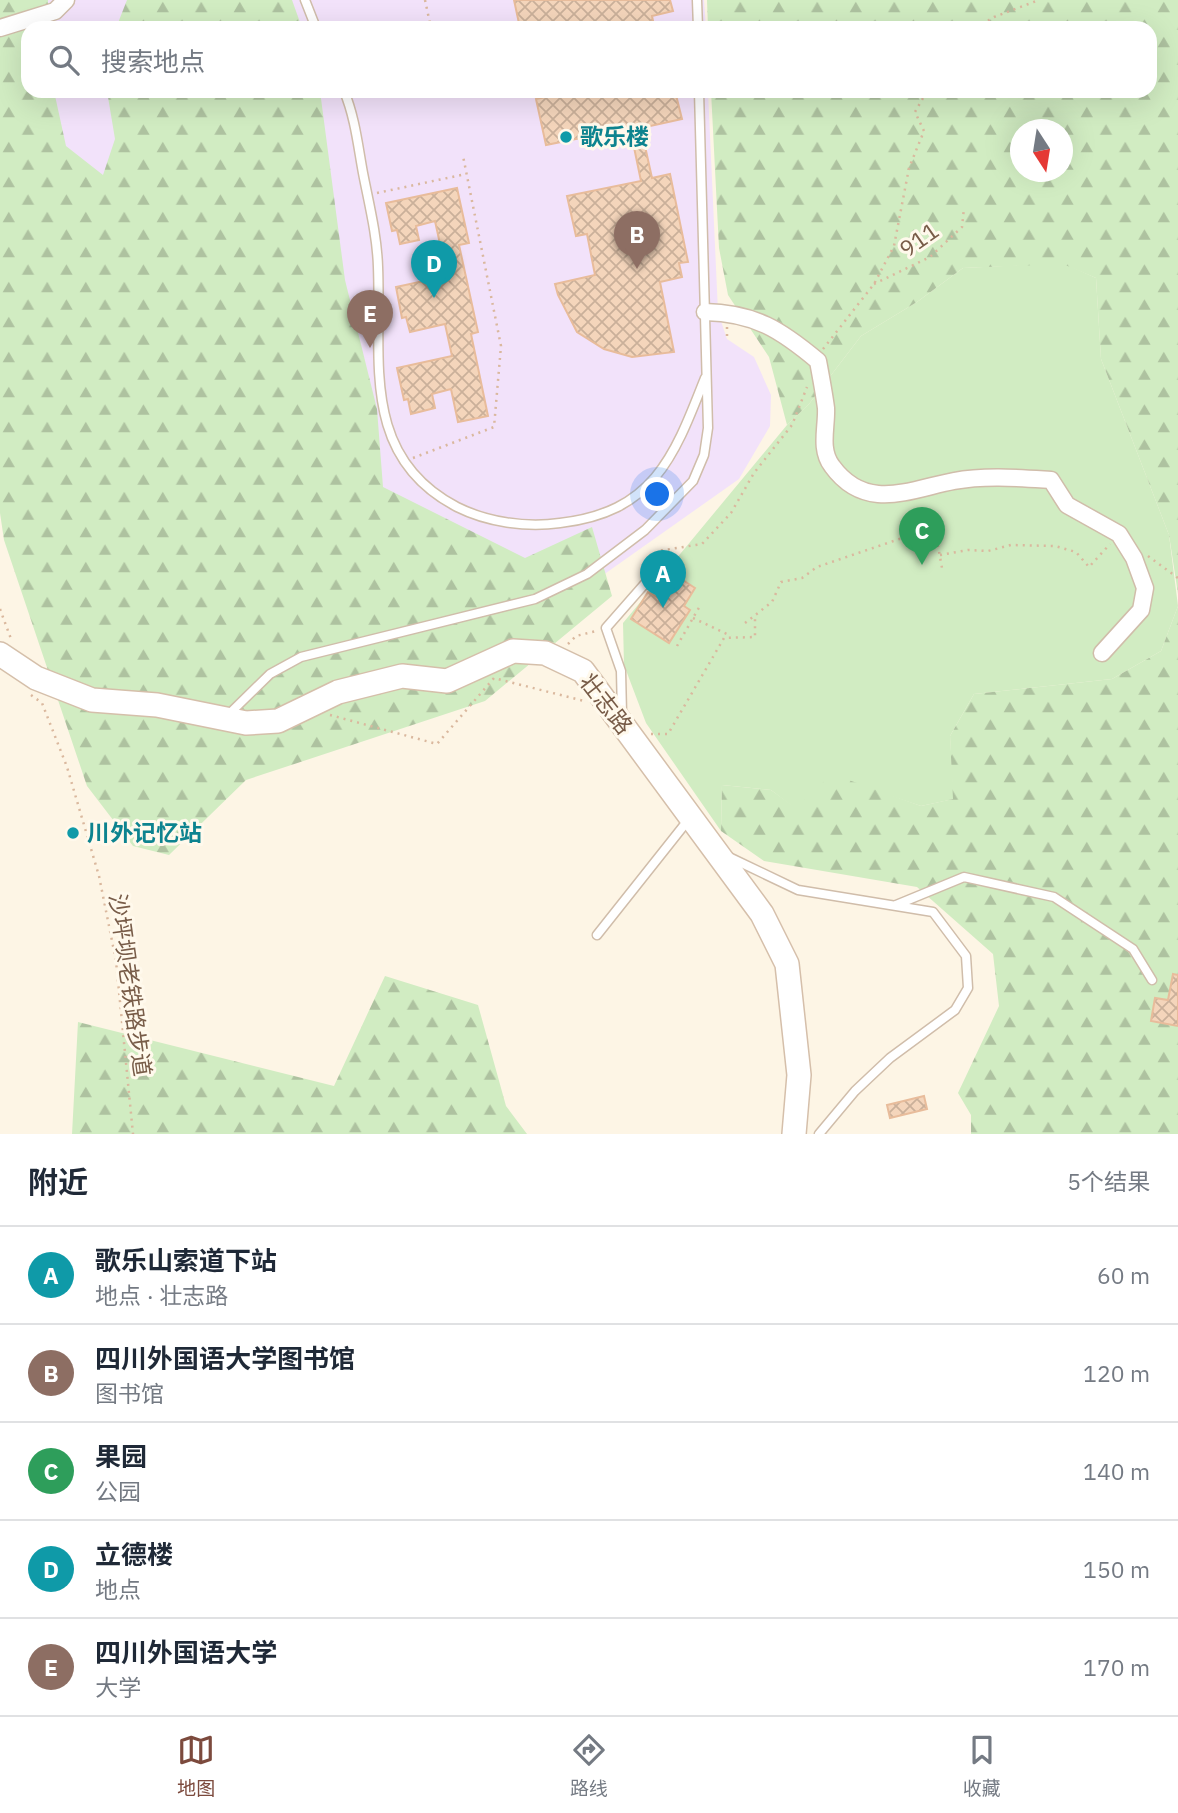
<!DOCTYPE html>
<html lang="zh">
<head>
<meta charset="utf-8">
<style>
	body { margin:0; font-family:"IBM Plex Sans","Noto Sans SC",sans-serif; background:#f6f6f7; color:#1f2937 }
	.compass { position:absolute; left:1010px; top:119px; width:63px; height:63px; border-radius:50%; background:#fff; box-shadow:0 7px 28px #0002; rotate:168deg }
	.you { position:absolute; left:658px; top:495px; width:24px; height:24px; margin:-18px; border:5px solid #fff; border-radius:50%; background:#1a73e8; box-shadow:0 0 0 10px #1a73e833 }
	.badge { display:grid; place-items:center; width:46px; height:46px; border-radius:50%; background:#7c4a3d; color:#fff; font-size:23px; font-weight:700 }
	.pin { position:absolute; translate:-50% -58px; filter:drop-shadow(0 2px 4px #0008) }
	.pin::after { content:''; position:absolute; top:37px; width:24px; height:21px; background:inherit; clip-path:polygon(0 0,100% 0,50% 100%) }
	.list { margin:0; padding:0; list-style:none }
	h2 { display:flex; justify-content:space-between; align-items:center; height:91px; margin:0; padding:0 28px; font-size:30px }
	h2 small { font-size:23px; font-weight:400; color:#747a83 }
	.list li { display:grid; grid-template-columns:46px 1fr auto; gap:21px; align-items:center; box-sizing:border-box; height:98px; padding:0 28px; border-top:2px solid #e0e1e3 }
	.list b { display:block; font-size:26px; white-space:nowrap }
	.list p { margin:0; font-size:23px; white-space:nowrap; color:#747a83 }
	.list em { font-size:23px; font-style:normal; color:#747a83 }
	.icon { flex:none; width:38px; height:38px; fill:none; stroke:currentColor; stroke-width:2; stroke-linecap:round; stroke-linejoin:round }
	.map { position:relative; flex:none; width:1178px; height:1134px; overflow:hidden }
	.search { position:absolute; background:#fff; box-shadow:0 7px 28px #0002; left:21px; right:21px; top:21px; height:77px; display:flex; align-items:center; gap:18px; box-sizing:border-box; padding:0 24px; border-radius:21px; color:#747a83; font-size:26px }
	.sheet { height:581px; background:#fff }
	nav { display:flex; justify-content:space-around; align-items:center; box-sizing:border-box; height:98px; border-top:2px solid #e0e1e3; background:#fff; font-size:19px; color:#747a83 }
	nav a { display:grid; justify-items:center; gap:4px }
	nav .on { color:#7c4a3d }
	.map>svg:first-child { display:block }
	.education { fill:#f2e2fa }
	.green { fill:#d1ecc2 }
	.forest { fill:url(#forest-firs); fill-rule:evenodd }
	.building { fill:url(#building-cross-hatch); stroke:#e8bc9b; stroke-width:2 }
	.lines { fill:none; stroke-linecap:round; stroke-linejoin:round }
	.lane-casing { stroke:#d0bdaa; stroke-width:11 }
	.street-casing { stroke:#d0bdaa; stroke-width:19 }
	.secondary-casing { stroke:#d5bfaa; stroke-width:26 }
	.path { stroke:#dab89e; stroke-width:2.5; stroke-dasharray:2 5; stroke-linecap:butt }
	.lane { stroke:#fff; stroke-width:8 }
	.street { stroke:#fff; stroke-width:16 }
	.secondary { stroke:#fff; stroke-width:23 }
	.culture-dot { fill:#0f9aa8; stroke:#fff9ec; stroke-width:2.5 }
	.labels { text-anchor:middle; stroke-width:6; stroke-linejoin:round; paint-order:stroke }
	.culture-label { font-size:23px; font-weight:bold; fill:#0d838f; stroke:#fff9ec; text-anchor:start }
	.street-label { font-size:23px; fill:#785c48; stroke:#fff9ec }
</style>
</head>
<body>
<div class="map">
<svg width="1178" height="1134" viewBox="0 0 1178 1134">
	<defs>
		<pattern id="forest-firs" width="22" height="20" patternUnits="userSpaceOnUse" patternTransform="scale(1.75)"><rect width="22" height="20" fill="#d1ecc2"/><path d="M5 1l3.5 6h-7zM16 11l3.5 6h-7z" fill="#aec2a0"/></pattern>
		<pattern id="building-cross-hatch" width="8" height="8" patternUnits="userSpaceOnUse" patternTransform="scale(1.75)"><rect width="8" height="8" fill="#f4d5bb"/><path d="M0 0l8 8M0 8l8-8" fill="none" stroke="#cab09a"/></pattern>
	</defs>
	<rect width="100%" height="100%" fill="#fdf5e5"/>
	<path class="education" d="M0 0H704L706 28H28V91H708L718 312 727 339 754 357 771 395 770 426 739 479 589 585 69 657Z"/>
	<path class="green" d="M1063 263 1096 278 1101 359 1169 535 1178 606 1161 651 1112 679 974 694 950 736 954 799 921 806 882 793 796 809 771 790 722 785 721 831 646 723 624 665 623 623 787 425 809 404 861 336 917 302 963 268Z"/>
	<path class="forest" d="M0 0H48V28H28V91H54L66 146 103 175 115 139 107 91H320L345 280 377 409 383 487 525 558 592 527 612 596 485 701 246 780 169 855 133 846 87 786 4 540 0 513Z
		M127 0H292L302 28H116Z
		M707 0H1178V594L1169 535 1101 359 1096 278 1063 264 963 268 917 302 861 336 809 404 787 425 769 357 728 295 719 248 711 91H1150V28H708ZM1020 130H1062V172H1020Z
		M1178 606V1134H971V1115L958 1093 999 1006 993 954 917 887 764 861 721 831 722 785 771 790 796 808 832 774 921 806 953 799 950 736 974 694 1112 679 1161 651Z
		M385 976 478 1005 506 1106 527 1134H72L78 1022 334 1086Z"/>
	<path class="building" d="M514 0H670L673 11 652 16 653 21 622 28H520Z
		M574 91H675L682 119 641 128 652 178 670 174 688 262 679 263 682 277 660 282 674 352 632 357 604 349 577 332 558 295 555 284 595 275 587 234 576 236 567 196 641 181 630 128 546 145 536 99Z
		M457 188 469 243 459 245 478 332 471 334 488 416 458 422 451 389 432 394 435 408 411 414 408 399 404 400 397 368 452 356 445 324 410 332 406 317 402 318 396 287 447 276 435 221 416 226 419 240 400 244 397 230 392 231 386 203Z
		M675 575 695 588 684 606 690 610 669 643 631 619 648 592 660 599Z
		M1173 974 1178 975V1026L1151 1021 1155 998 1168 1000Z
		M924 1096 927 1109 890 1118 887 1105Z"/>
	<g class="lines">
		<g class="lane-casing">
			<path id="lane" d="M305 0 316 28
				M697 0 698 28
				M344 91C355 117 358 146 363 173 369 204 377 235 378 267 382 358 359 456 457 507 487 522 526 528 560 523 654 512 674 457 705 378
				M622 714 621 671 606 628 656 571
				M226 717 270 674 301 657 535 599 587 574 645 530 693 481 704 455 708 428 699 91
				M729 857 798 890 933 912 966 956 968 988 955 1010 890 1058 855 1091 819 1134
				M896 905 964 877 1054 897 1133 949 1152 980
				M597 935 689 819"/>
		</g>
		<g class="street-casing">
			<path id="street" d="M0 28 55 11 66 0
				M705 312C755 313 781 330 818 361 821 377 824 393 826 408 827 427 819 449 832 466 866 513 911 489 954 481 985 475 1020 478 1051 480L1067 505 1119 534 1134 558 1145 588 1141 610 1102 653"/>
		</g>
		<g class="secondary-casing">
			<path id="secondary" d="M0 654 36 678 92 700 157 705 246 723 278 721 338 692 402 676 447 681 513 651 545 653 583 671 762 914 787 964 799 1075 794 1134"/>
		</g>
		<path class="path" d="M425 0 431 28
			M976 28 994 17 1039 0
			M377 193 466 174
			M874 284 930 257 962 227 964 208
			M727 327V339
			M823 349 874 284 894 246 909 168 924 131 915 112 927 91
			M413 458 494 427 501 346 463 156
			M940 555 968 550 988 551 1011 545 1055 546 1076 552 1089 567 1110 544
			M1148 556 1178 578
			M657 562 658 551 702 544 731 513 754 473 792 425 807 387
			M0 609 11 639
			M693 618 731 636
			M745 623 772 602 781 582 802 578 817 567 917 533 936 535 942 568
			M568 644 576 636 596 631
			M677 646 701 604
			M31 695 42 703 67 767 99 876 116 961 133 1134
			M330 715 437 744 494 678 584 701
			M651 734H668L724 638 755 637V618"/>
		<use href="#lane" class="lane"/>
		<use href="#street" class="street"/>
		<use href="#secondary" class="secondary"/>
	</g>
	<g class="culture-dot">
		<circle cx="566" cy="137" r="7"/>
		<circle cx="73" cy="833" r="7"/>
	</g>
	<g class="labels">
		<g class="culture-label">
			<text x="580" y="145">歌乐楼</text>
			<text x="87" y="841">川外记忆站</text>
		</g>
		<g class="street-label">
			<text transform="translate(919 240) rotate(-35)" y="8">911</text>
			<text transform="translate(606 704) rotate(52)" y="8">壮志路</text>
			<text transform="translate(130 985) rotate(82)" y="8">沙坪坝老铁路步道</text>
		</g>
	</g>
</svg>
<svg class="compass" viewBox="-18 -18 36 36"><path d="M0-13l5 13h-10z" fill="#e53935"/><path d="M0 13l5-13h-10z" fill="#747a83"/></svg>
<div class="you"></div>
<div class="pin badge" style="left:663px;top:608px;background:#0f9aa8">A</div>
<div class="pin badge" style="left:637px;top:269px;background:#8d6e63">B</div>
<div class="pin badge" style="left:922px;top:565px;background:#2e9e5b">C</div>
<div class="pin badge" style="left:434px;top:298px;background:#0f9aa8">D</div>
<div class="pin badge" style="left:370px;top:348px;background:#8d6e63">E</div>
<div class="search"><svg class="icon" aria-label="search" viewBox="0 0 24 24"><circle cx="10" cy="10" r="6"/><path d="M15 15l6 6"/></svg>搜索地点</div>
</div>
<section class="sheet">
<h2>附近<small>5个结果</small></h2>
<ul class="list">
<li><span class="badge" style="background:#0f9aa8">A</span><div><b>歌乐山索道下站</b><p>地点 · 壮志路</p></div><em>60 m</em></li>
<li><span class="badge" style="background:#8d6e63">B</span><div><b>四川外国语大学图书馆</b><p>图书馆</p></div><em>120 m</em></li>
<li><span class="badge" style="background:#2e9e5b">C</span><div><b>果园</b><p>公园</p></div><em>140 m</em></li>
<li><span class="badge" style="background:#0f9aa8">D</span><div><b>立德楼</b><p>地点</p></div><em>150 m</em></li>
<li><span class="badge" style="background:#8d6e63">E</span><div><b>四川外国语大学</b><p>大学</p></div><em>170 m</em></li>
</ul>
</section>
<nav>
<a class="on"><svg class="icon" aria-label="map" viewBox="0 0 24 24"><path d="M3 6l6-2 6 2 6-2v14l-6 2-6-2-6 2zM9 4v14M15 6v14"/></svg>地图</a>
<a><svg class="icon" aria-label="directions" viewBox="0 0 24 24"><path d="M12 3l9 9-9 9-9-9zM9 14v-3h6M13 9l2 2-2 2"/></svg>路线</a>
<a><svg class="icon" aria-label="saved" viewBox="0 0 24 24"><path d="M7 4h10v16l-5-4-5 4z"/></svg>收藏</a>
</nav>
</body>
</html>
